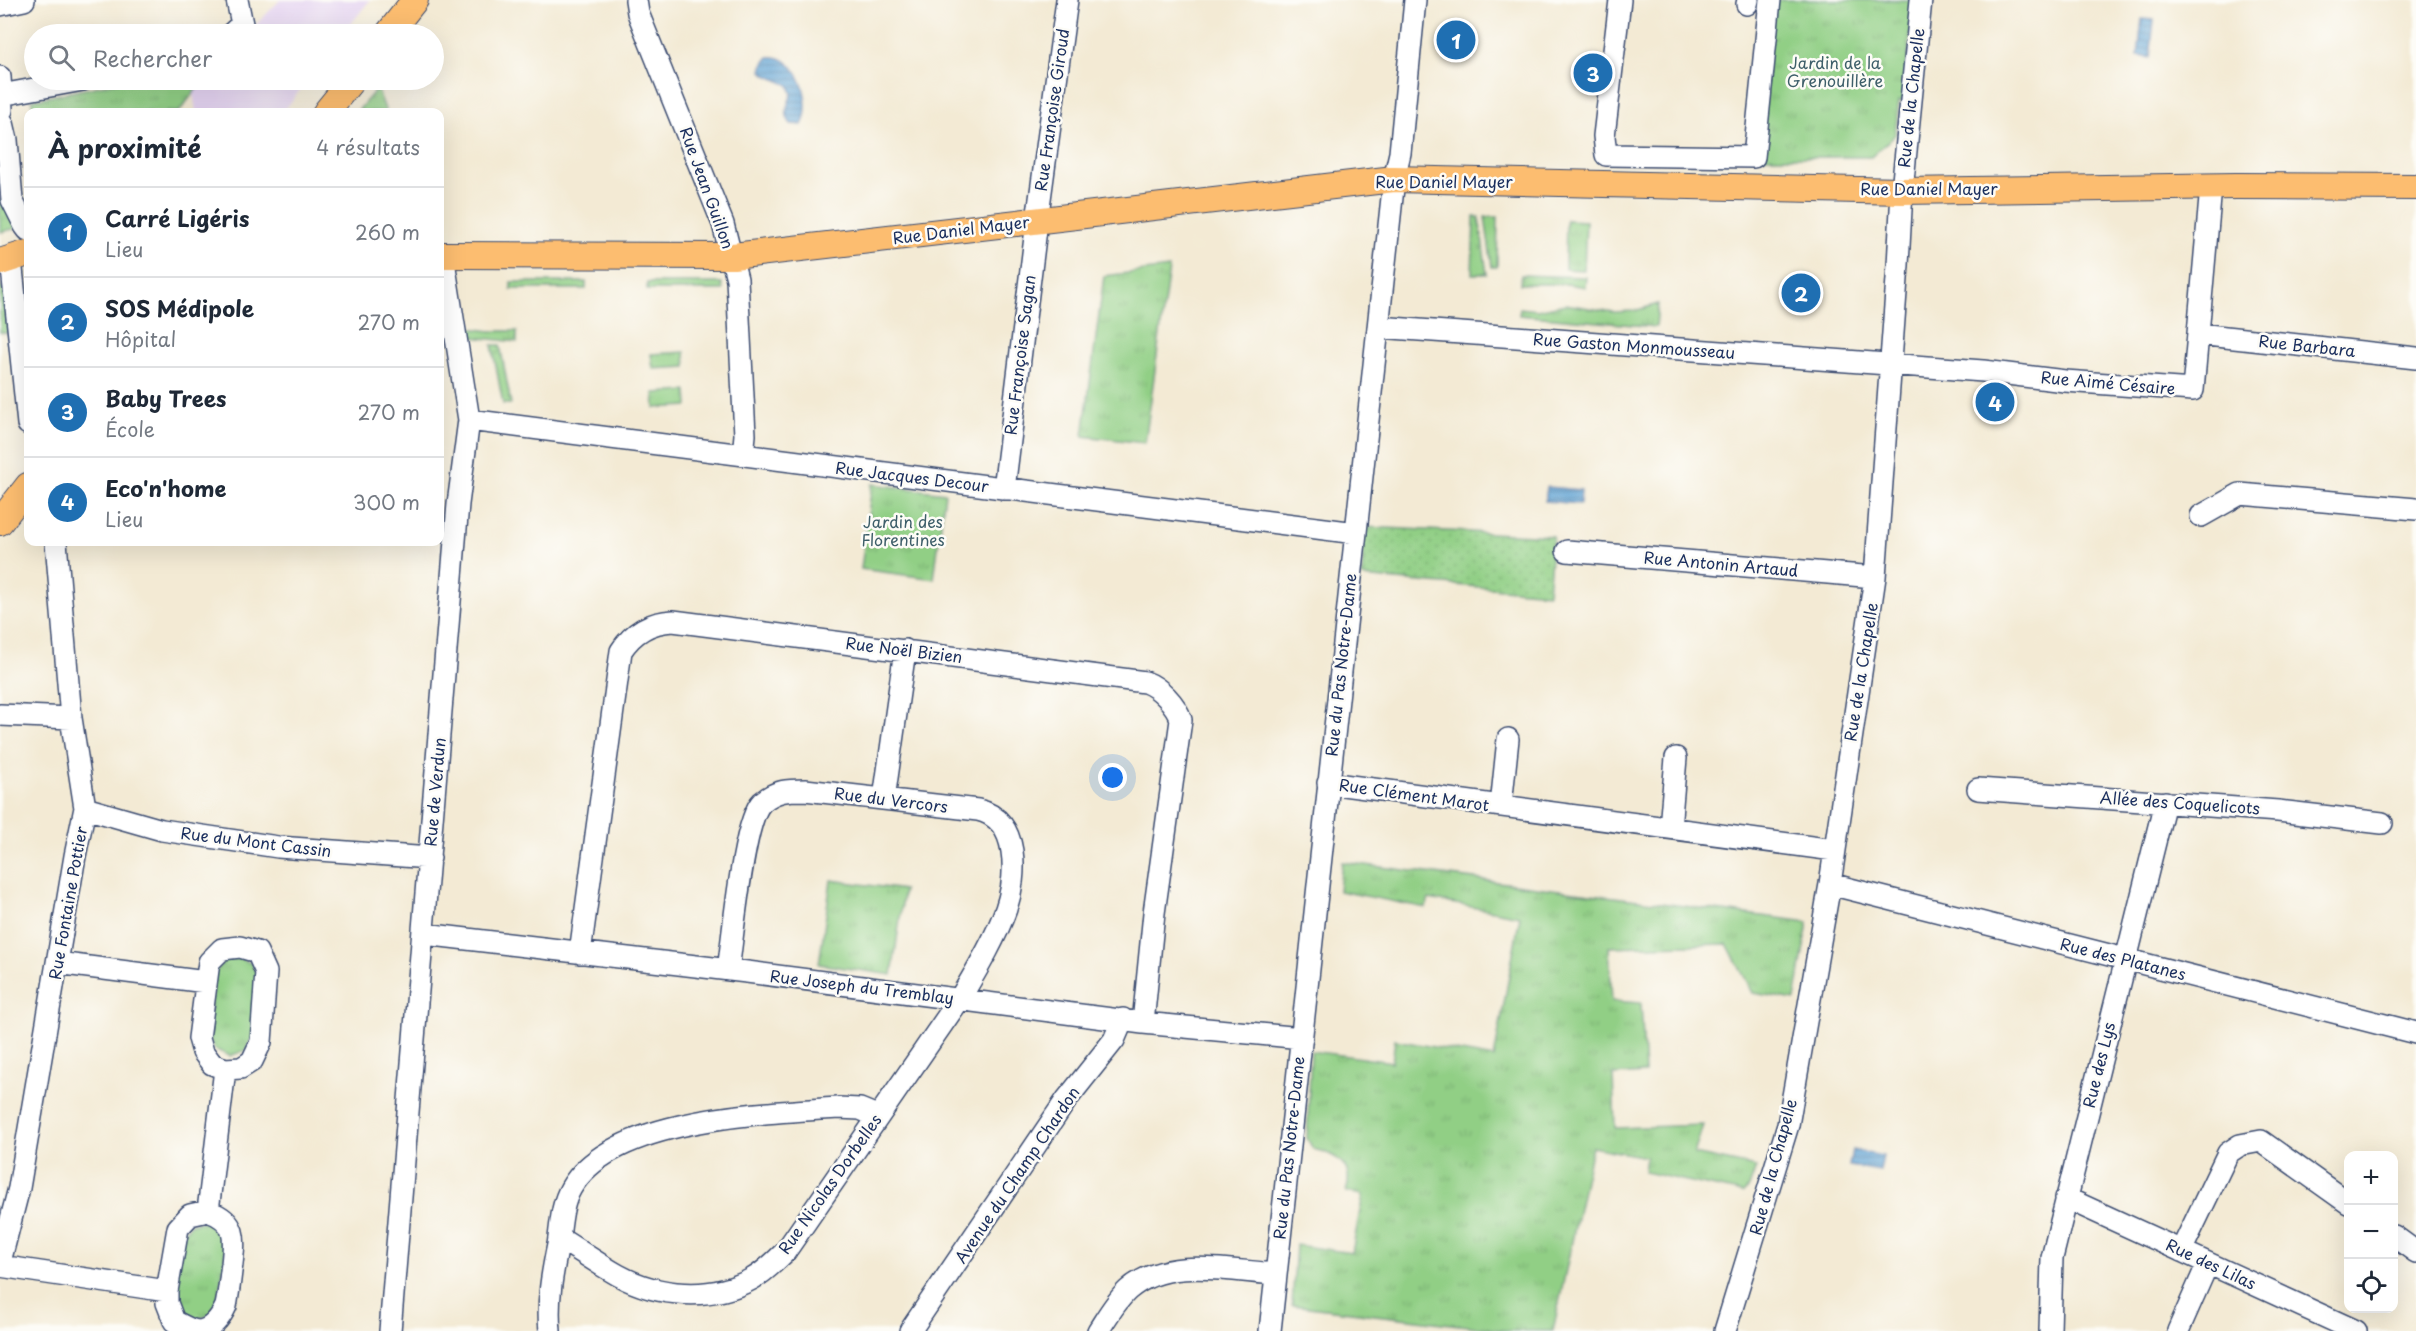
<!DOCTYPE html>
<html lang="fr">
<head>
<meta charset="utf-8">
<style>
	body { margin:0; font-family:"Playpen Sans",sans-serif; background:#f2f2f3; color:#1f2937 }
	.controls { position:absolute; right:18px; bottom:18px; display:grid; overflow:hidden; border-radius:12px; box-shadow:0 6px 24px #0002 }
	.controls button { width:54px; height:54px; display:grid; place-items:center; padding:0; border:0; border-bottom:2px solid #e0e1e3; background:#fff; color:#1f2937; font:30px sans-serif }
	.you { position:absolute; left:1113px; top:778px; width:21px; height:21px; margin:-15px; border:4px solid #fff; border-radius:50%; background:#1a73e8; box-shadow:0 0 0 9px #1a73e833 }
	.badge { display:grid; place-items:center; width:39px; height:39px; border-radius:50%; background:#1f6fb2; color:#fff; font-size:20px; font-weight:700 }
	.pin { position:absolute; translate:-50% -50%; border:3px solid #fff; box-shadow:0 2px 6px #0006 }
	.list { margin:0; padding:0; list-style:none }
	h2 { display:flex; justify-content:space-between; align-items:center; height:78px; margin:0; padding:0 24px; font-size:26px }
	h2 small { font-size:20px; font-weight:400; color:#747a83 }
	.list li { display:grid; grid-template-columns:39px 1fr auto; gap:18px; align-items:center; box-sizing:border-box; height:90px; padding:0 24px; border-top:2px solid #e0e1e3 }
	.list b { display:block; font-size:22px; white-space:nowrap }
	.list p { margin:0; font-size:20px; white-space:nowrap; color:#747a83 }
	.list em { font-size:20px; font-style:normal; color:#747a83 }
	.icon { flex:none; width:33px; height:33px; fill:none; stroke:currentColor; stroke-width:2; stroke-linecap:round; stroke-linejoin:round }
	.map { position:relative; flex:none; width:2416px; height:1331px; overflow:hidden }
	.search { position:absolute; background:#fff; box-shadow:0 6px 24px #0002; left:24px; top:24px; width:420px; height:66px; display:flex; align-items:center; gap:15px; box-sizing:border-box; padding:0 21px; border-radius:33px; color:#747a83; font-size:22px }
	.panel { position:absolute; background:#fff; box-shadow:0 6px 24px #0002; left:24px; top:108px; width:420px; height:438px; border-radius:12px }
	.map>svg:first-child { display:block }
	.built { fill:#e4d3f1 }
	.grass { fill:url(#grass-tufts); stroke:#567f72; stroke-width:1.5 }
	.garden { fill:url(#garden-dots); stroke:#567f72; stroke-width:1.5 }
	.water { fill:url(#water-rules); stroke:#3d6898; stroke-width:1.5 }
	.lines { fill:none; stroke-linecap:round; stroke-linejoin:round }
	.minor-casing { stroke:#3b4b70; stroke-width:24 }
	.major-casing { stroke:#3b4b70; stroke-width:28 }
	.minor { stroke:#fff; stroke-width:21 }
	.major { stroke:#fcbd6f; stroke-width:26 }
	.labels { text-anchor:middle; stroke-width:5; stroke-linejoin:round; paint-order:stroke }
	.park-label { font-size:16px; fill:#3e5f6a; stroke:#fdfcf7 }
	.street-label { font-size:16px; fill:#1b2f5e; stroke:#fdfcf7 }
</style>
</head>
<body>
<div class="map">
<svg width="2416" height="1331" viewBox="0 0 2416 1331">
	<defs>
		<pattern id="grass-tufts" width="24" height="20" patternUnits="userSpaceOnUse" patternTransform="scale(1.5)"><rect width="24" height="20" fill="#91cf85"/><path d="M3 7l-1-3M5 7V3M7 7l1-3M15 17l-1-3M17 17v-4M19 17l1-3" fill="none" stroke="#7cb275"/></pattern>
		<pattern id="garden-dots" width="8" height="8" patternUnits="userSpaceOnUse" patternTransform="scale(1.5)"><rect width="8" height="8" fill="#91cf85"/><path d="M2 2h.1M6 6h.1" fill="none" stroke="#7cb275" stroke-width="1.8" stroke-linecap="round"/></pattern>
		<pattern id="water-rules" width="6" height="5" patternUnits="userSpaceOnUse" patternTransform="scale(1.5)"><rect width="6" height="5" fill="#5fa2d3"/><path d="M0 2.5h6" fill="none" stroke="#4e84ae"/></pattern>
	</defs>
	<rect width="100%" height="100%" fill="#fdfcf7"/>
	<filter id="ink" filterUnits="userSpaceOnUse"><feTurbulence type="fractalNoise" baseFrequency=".0167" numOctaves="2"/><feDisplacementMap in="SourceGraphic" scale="12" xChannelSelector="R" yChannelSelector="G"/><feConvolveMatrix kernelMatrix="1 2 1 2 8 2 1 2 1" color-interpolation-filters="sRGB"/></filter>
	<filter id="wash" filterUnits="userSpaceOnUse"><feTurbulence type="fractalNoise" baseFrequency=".008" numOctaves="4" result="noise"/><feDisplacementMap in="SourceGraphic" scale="24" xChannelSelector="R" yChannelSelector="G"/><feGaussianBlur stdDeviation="1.35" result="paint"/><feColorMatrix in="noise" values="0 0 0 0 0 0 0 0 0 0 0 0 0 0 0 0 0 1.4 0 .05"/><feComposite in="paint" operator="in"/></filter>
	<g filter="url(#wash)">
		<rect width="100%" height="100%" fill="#f3ead4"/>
		<path class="built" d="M280 0H370L343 34H247Z
			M205 80H308L283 112H196L193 93Z"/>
		<path class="grass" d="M1771 0H1914L1903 101H1899L1895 135 1871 157H1754Z
			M128 80H203L179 112H33L32 100Z
			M377 88 386 112H357Z
			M0 199 6 201 18 228 0 232Z
			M1474 217H1479L1487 274H1472Z
			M1485 217H1498L1497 267H1492Z
			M1566 220 1586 221 1584 270 1565 269Z
			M1169 268 1145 443 1083 436 1104 276Z
			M1521 275 1586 277 1585 287 1567 284H1520Z
			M511 282H586V289H511Z
			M647 283H722L723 290H647Z
			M0 285 5 290 8 333 0 332Z
			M1565 304 1614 312 1634 311 1658 304 1656 327 1519 315 1520 308 1538 310Z
			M469 328 491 331H517V342L471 337Z
			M492 345H500L511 404H503Z
			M685 352 686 367 653 369 651 354Z
			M687 391 688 406 655 408 654 393Z
			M872 484 945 493 934 579 861 569Z
			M1342 862 1808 922 1795 1000 1753 993 1727 944 1609 947 1612 1001 1641 1003 1645 1073 1613 1075 1615 1128 1703 1125 1694 1154 1756 1167 1749 1187 1743 1193 1644 1172 1646 1157 1592 1147 1553 1331H1509L1292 1305 1296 1245 1352 1253 1363 1195 1346 1192C1355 1165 1336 1154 1313 1149L1307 1138 1311 1051 1392 1062 1395 1040 1494 1058 1520 916 1429 899 1426 908 1339 891Z
			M831 880 904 890 892 975 819 964Z
			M239 958 251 963 258 976 253 1036 246 1050 230 1056 214 1049 207 1034 215 972 224 961Z
			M206 1221C214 1225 223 1230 225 1240 227 1256 219 1299 212 1314L196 1320 181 1313 174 1297 182 1235 191 1224Z"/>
		<path class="garden" d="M1364 527 1553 536 1548 593 1362 577Z"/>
		<path class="water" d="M2142 19 2154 20 2150 58 2138 56Z
			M769 57C798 54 814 102 802 125L791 124C783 114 787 105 792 94L789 85 766 75 762 71 764 63Z
			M1547 487 1581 490 1580 504 1545 501Z
			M1852 1150 1883 1156 1880 1171 1849 1166Z"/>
	</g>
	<g filter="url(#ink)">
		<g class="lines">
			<g class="minor-casing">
				<path id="minor" d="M636 0 638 13 723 224 737 279 745 435 743 455
					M1620 0 1604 136 1606 155 1754 157 1770 0
					M1747 4 1748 0
					M0 5 24 0
					M231 34 242 24 237 0
					M0 77 2 110
					M1 95 83 80
					M0 123H3L7 140 12 200 25 226 28 230
					M11 259 28 424
					M1378 327 1983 371 2065 381 2193 390 2211 187
					M2198 334 2416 358
					M469 420 1356 533
					M1004 489 1037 221 1067 0
					M2201 516 2240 494 2416 509
					M1567 551 1875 577
					M0 715 71 718
					M1328 783 1834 850
					M1978 789 2278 811 2382 823
					M884 799 905 650
					M1501 806 1508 739
					M85 808 162 830 278 847 430 858
					M1670 828 1676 758
					M1830 884 2416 1033
					M424 934 747 972 1143 1023 1302 1038
					M240 947 257 952 266 972 261 1042 252 1061 241 1068 225 1069 212 1064 203 1052 199 1038 209 962 222 949Z
					M580 953 621 651C633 632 650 622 673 621L1145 682C1159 687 1176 704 1181 720L1154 913 1143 1023
					M57 963 206 982
					M2066 1198 2356 1331
					M208 1211C237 1221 235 1238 232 1264 230 1278 229 1292 226 1306 221 1317 211 1331 197 1331 190 1330 180 1324 174 1321L167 1303V1291L178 1228 190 1215Z
					M208 1211 225 1069
					M2394 1236 2416 1252
					M559 1238C579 1250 598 1264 618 1275 658 1297 712 1301 752 1279 765 1272 774 1262 785 1252L959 1000C976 971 995 940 1006 909 1017 876 1020 819 978 810L805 790C788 790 776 790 762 802 743 820 733 938 728 970
					M2181 1251 2228 1153 2240 1145 2261 1141 2348 1203
					M0 1262 19 1188 75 856 85 808 71 718 56 542
					M0 1266 167 1291
					M390 1331 458 504 469 420 443 255
					M550 1331C547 1301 552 1274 558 1245 561 1226 561 1205 571 1188 612 1117 765 1113 838 1108L860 1109 877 1116
					M910 1331 1067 1099 1114 1040 1123 1019
					M1098 1331C1107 1317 1116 1301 1128 1290 1166 1256 1229 1271 1275 1274
					M1270 1331 1394 179 1400 153 1415 0
					M1725 1331 1788 1125 1830 884 1875 577 1898 265 1902 191 1921 0
					M2050 1331 2052 1258 2165 802
					M2178 1331 2208 1263"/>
			</g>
			<g class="major-casing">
				<path id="major" d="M388 34 415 0
					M326 112 352 80
					M440 255 733 256 1394 179 1902 191 2236 186 2416 187
					M0 262 28 253
					M0 522 28 486"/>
			</g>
			<use href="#minor" class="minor"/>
			<use href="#major" class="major"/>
		</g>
	</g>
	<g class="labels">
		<g class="park-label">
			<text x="1835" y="69">Jardin de la<tspan x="1835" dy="18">Grenouillère</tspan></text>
			<text x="903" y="528">Jardin des<tspan x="903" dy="18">Florentines</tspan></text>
		</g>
		<g class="street-label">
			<text transform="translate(1911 98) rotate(-84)" y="6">Rue de la Chapelle</text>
			<text transform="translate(1052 110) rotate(-82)" y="6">Rue Françoise Giroud</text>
			<text x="1444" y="188">Rue Daniel Mayer</text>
			<text transform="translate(707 188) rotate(70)" y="6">Rue Jean Guillon</text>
			<text x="1929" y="195">Rue Daniel Mayer</text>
			<text transform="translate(961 230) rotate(-7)" y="6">Rue Daniel Mayer</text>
			<text transform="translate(1634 346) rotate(4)" y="6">Rue Gaston Monmousseau</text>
			<text transform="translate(2307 346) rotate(6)" y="6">Rue Barbara</text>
			<text transform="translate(1020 355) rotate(-83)" y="6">Rue Françoise Sagan</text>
			<text transform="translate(2108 383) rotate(5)" y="6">Rue Aimé Césaire</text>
			<text transform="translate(912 477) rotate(7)" y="6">Rue Jacques Decour</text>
			<text transform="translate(1721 564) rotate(5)" y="6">Rue Antonin Artaud</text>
			<text transform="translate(904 650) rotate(7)" y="6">Rue Noël Bizien</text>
			<text transform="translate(1341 665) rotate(-84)" y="6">Rue du Pas Notre-Dame</text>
			<text transform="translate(1861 672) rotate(-81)" y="6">Rue de la Chapelle</text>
			<text transform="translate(435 792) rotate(-85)" y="6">Rue de Verdun</text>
			<text transform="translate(1414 795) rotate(8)" y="6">Rue Clément Marot</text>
			<text transform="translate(891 800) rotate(7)" y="6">Rue du Vercors</text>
			<text transform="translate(2180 803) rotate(4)" y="6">Allée des Coquelicots</text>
			<text transform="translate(256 842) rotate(7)" y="6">Rue du Mont Cassin</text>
			<text transform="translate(68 903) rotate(-80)" y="6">Rue Fontaine Pottier</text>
			<text transform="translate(2123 959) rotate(14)" y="6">Rue des Platanes</text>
			<text transform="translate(862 987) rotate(7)" y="6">Rue Joseph du Tremblay</text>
			<text transform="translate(2099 1065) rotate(-76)" y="6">Rue des Lys</text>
			<text transform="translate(1289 1148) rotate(-84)" y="6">Rue du Pas Notre-Dame</text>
			<text transform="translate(1773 1167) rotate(-75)" y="6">Rue de la Chapelle</text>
			<text transform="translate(1017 1175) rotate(-56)" y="6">Avenue du Champ Chardon</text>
			<text transform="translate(830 1184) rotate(-55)" y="6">Rue Nicolas Dorbelles</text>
			<text transform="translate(2211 1264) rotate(25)" y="6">Rue des Lilas</text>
		</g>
	</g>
</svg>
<div class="controls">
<button>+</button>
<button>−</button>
<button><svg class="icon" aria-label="locate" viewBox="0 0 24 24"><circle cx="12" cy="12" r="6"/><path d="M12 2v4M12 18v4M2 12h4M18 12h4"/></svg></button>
</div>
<div class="you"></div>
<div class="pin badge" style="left:1456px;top:40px">1</div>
<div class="pin badge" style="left:1801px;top:293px">2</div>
<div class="pin badge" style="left:1593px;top:73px">3</div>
<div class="pin badge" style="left:1995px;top:402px">4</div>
<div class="search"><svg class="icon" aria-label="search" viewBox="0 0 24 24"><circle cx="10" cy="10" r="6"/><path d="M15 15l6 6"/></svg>Rechercher</div>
<section class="panel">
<h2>À proximité<small>4 résultats</small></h2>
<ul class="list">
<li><span class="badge">1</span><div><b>Carré Ligéris</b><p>Lieu</p></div><em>260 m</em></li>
<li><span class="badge">2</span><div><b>SOS Médipole</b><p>Hôpital</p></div><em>270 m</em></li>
<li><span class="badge">3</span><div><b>Baby Trees</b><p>École</p></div><em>270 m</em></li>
<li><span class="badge">4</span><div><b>Eco'n'home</b><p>Lieu</p></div><em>300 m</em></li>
</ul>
</section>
</div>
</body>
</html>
